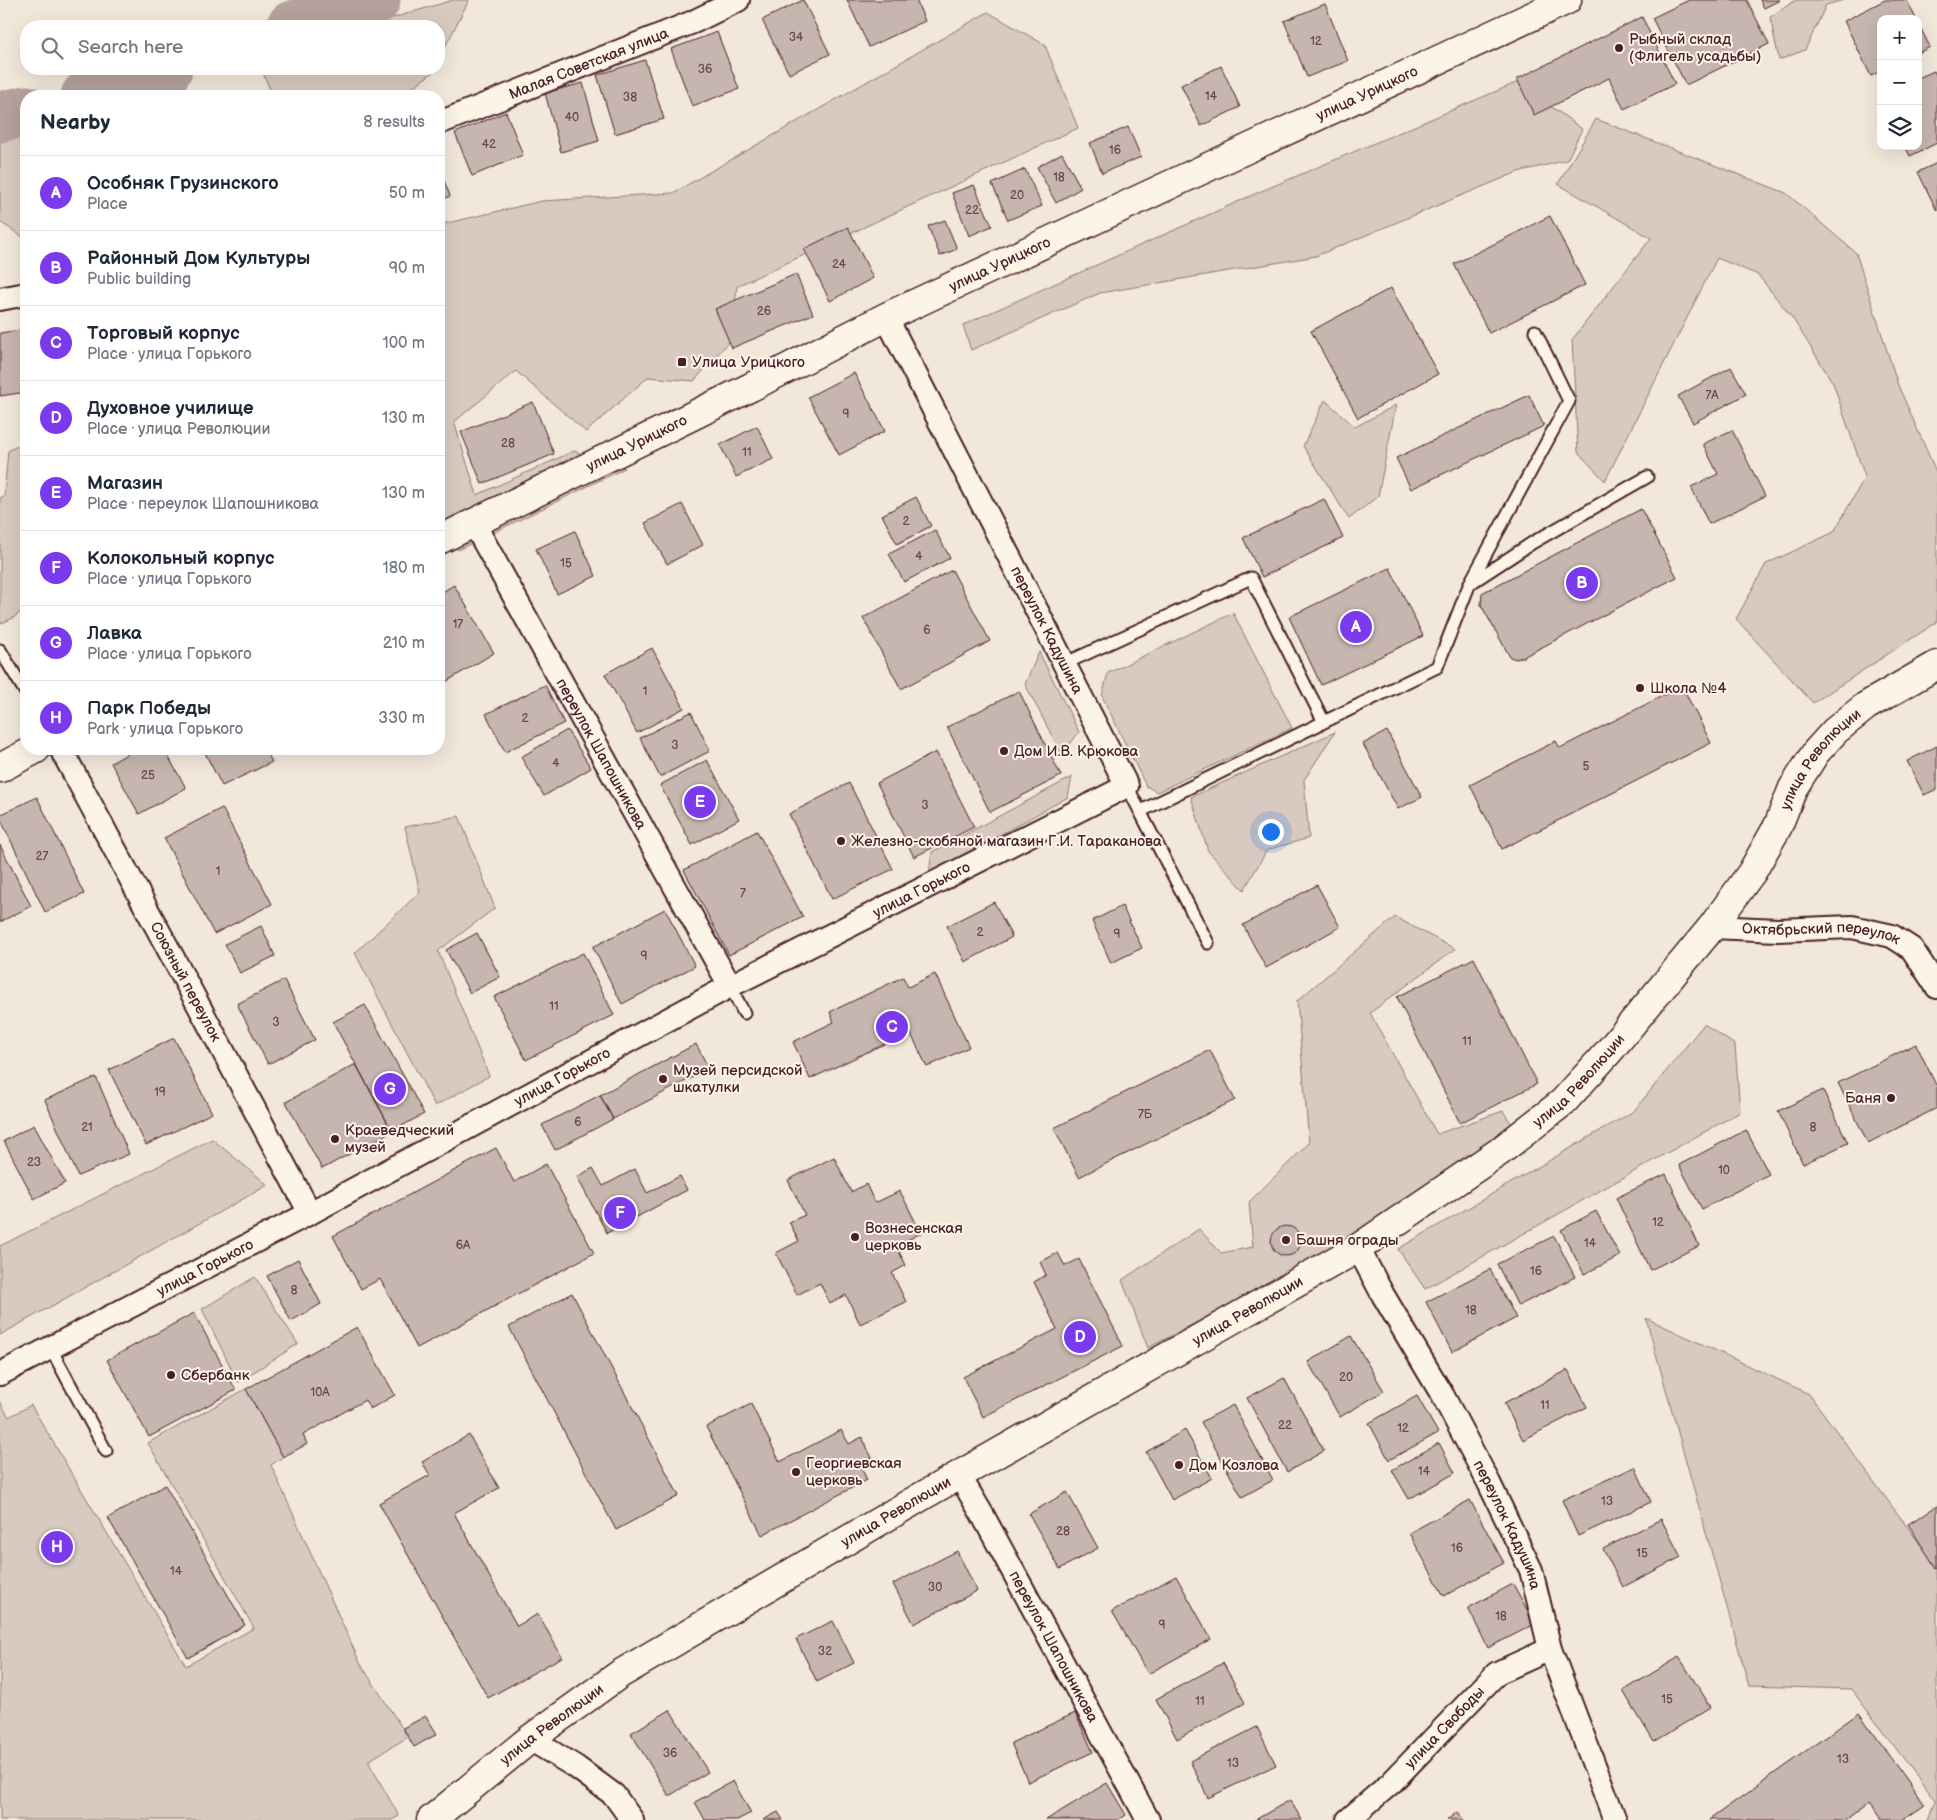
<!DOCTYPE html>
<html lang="en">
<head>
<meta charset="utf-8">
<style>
	body { margin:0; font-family:"Balsamiq Sans",sans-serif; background:#f6f6f7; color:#1f2937 }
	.controls { position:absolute; right:15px; top:15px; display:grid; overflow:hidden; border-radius:10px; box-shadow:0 5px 20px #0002 }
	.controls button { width:45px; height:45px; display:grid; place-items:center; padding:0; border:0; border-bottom:1px solid #e0e1e3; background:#fff; color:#1f2937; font:25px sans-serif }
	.you { position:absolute; left:1270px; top:831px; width:18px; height:18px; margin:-12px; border:4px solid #fff; border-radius:50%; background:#1a73e8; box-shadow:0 0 0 8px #1a73e833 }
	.badge { display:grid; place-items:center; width:32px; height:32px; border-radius:50%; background:#7c3aed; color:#fff; font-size:16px; font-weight:700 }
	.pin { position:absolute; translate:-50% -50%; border:2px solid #fff; box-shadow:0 1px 5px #0006 }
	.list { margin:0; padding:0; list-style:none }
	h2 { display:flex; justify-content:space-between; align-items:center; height:65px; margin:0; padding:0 20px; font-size:21px }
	h2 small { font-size:16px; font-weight:400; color:#747a83 }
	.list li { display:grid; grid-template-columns:32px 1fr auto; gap:15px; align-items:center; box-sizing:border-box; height:75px; padding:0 20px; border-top:1px solid #e0e1e3 }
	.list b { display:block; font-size:19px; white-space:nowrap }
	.list p { margin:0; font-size:16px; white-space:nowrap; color:#747a83 }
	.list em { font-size:16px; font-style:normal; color:#747a83 }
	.icon { flex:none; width:28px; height:28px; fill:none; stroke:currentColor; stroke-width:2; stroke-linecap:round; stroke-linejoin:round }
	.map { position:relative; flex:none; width:1937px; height:1820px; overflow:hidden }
	.search { position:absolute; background:#fff; box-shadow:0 5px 20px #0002; left:20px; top:20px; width:425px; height:55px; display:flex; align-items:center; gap:12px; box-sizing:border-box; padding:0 18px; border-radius:20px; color:#747a83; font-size:19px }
	.panel { position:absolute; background:#fff; box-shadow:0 5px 20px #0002; left:20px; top:90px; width:425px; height:665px; border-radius:20px }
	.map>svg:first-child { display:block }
	.green { fill:#d8cac0; stroke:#917476 }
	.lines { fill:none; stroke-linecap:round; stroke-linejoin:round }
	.river { stroke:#b6a19c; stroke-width:51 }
	.building { fill:#c7b6af; stroke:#4a1f2b }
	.lane-casing { stroke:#4a1f2b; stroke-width:15 }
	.street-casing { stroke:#4a1f2b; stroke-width:26 }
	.secondary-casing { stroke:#4a1f2b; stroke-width:31 }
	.lane { stroke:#fcf5e5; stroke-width:11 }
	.street { stroke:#fcf5e5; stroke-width:22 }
	.secondary { stroke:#fcf5e5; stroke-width:28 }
	.poi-dot { fill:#4a1f2b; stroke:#fcf5e5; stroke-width:2 }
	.labels { text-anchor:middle; stroke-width:4; stroke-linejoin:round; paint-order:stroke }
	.number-label { font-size:12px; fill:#69454c }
	.poi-label { font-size:15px; fill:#4a1f2b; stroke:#fcf5e5; text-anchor:start }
	.street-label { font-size:15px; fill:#4a1f2b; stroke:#fcf5e5 }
</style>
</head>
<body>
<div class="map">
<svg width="1937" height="1820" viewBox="0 0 1937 1820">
	<rect width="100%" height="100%" fill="#f1e8da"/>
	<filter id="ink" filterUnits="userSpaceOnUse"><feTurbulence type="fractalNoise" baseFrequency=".02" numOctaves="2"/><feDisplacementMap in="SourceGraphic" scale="10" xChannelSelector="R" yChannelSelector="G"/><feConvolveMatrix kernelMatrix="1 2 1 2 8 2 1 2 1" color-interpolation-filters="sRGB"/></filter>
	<g filter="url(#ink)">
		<path class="green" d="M453 0H469L439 59V26H366Z
			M1796 0H1844L1826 5 1805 50 1779 60 1770 17Z
			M988 12 1045 45 1078 128 737 286 732 338 694 381 648 377 586 432 516 371 454 422 477 495 574 451 625 468 458 550 439 526V225L542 201 673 193Z
			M261 69H434L432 73 401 96H273Z
			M1518 82 1582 129 1567 160 1518 172 1316 256 1100 293 971 350 963 325 1257 193Z
			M185 85 187 96H148Z
			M1596 119 1786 193 1856 253 1898 385 1937 474V622L1813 703 1736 619 1766 564 1834 532 1865 477 1833 383 1793 319 1758 275 1717 258 1605 481 1578 452 1572 340 1651 238 1558 184Z
			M26 132V239L0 222V140Z
			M1325 400 1355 427 1396 405 1378 496 1349 519 1303 446Z
			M26 441V608L13 618 0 624V498L4 496 8 451Z
			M1233 613 1292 728 1157 792 1146 786 1102 696 1108 673Z
			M1039 652 1079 732 1062 755 1025 684Z
			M1335 732 1304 780 1309 838 1267 850 1244 890 1208 851 1191 797Z
			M1072 777 1068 797 929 874 932 852Z
			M459 816 495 908 438 951 489 1076 435 1106 355 953 420 892 405 827Z
			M1395 917 1455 949 1370 1013 1437 1134 1503 1111 1515 1129 1339 1247 1148 1348 1122 1280 1199 1229 1221 1253 1253 1247 1249 1202 1309 1143 1297 1001Z
			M1704 1024 1735 1045 1740 1112 1425 1289 1398 1249 1634 1111Z
			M212 1139 268 1185 0 1335V1246Z
			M255 1277 298 1344 238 1382 202 1309Z
			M1646 1318 1809 1394 1937 1567V1820H1928L1935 1800 1851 1689 1749 1686Z
			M246 1389 283 1457 271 1465 360 1663 408 1737 368 1761 399 1816 392 1820H0V1402L9 1417 31 1405 186 1666 254 1628 148 1443Z"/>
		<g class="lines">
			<path class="river" d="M292 26 375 0
				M86 96 167 69
				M0 117 26 111"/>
		</g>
		<path class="building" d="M803 0 830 54 789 74 762 20Z
			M847 0H916L925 21 869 47Z
			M1689 0H1747L1769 44 1686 85 1652 18Z
			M1760 0H1780L1764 8Z
			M1885 0H1907L1916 19H1881V71L1871 76 1844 21Z
			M1325 4 1348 61 1307 77 1284 21Z
			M1642 17 1675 84 1624 109 1609 78 1534 115 1517 79Z
			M1918 23 1930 47 1918 53Z
			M717 32 739 89 692 106 671 49Z
			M645 60 664 119 615 134 597 75Z
			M1221 66 1240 107 1201 126 1181 85Z
			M1934 71 1937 77V143L1910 156 1905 146H1918V78Z
			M583 83 599 141 561 152 545 93Z
			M506 112 523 155 472 176 455 133Z
			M1128 127 1141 157 1102 173 1090 143Z
			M1062 153 1081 188 1056 203 1037 167Z
			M1937 163V211L1918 172Z
			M439 168 450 196 439 201Z
			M1025 169 1042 206 1008 220 992 184Z
			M974 185 992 226 969 236 952 193Z
			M1550 216 1585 285 1489 333 1454 264Z
			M945 220 957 249 940 256 928 226Z
			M848 227 873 278 830 301 804 249Z
			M796 274 813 314 732 348 715 309Z
			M1391 288 1438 374 1358 418 1311 331Z
			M26 329V392L0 396V333Z
			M1731 367 1746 394 1693 423 1678 396Z
			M854 373 885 431 839 455 808 397Z
			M1529 395 1544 426 1411 489 1396 458Z
			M533 402 554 454 482 484 461 432Z
			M757 426 773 459 736 477 720 445Z
			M1732 430 1765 496 1709 524 1691 487 1718 474 1703 444Z
			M916 497 931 526 897 544 882 515Z
			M1324 499 1343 538 1262 577 1243 538Z
			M682 504 703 545 667 564 645 523Z
			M1641 509 1677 577 1523 657 1516 659 1510 657 1481 605 1482 593Z
			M935 530 950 558 904 582 889 554Z
			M575 531 596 576 557 594 536 549Z
			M1390 568 1423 636 1321 685 1289 617Z
			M952 570 990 641 901 689 863 618Z
			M454 585 494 653 439 686V594Z
			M652 648 684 708 637 733 605 674Z
			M545 685 564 723 505 752 486 714Z
			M1682 686 1711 743 1502 849 1470 785 1556 741 1560 748Z
			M1019 691 1061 776 990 812 947 727Z
			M691 712 710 751 660 777 640 738Z
			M567 730 591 768 544 796 521 757Z
			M1387 731 1422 797 1398 809 1363 744Z
			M1937 746V789L1924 795 1907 761Z
			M136 749H164L186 788 139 814 111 763Z
			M203 749H265L272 762 222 786Z
			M936 752 974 827 914 857 877 783Z
			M707 760 739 819 692 845 660 785Z
			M849 783 893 869 832 899 789 814Z
			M37 797 84 894 45 912 0 818V815Z
			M222 808 272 904 214 934 164 838Z
			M757 831 803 917 729 955 684 870Z
			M0 845 31 906 0 922Z
			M1317 885 1340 927 1266 968 1243 925Z
			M994 902 1012 937 965 962 947 926Z
			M1122 906 1142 948 1111 963 1092 921Z
			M665 909 695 966 622 1004 593 947Z
			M261 926 275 956 240 973 225 944Z
			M477 933 500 977 470 993 446 950Z
			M583 953 614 1015 526 1060 494 997Z
			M1474 958 1537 1084 1460 1123 1397 997Z
			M935 974 969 1047 927 1067 910 1032 810 1079 793 1042 834 1022 830 1012 903 977 908 987Z
			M284 980 315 1040 268 1064 237 1004Z
			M365 1005 424 1114 392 1131 333 1022Z
			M174 1038 212 1113 146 1145 109 1070Z
			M696 1044 709 1069 613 1119 600 1095Z
			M1916 1044 1937 1087V1108L1868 1143 1838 1083Z
			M1210 1050 1235 1100 1079 1177 1054 1128Z
			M356 1064 392 1131 322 1169 286 1102Z
			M96 1077 129 1154 78 1176 45 1100Z
			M1823 1090 1848 1143 1803 1164 1778 1111Z
			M600 1095 613 1119 555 1150 542 1125Z
			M34 1125 65 1183 34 1199 4 1141Z
			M1746 1130 1769 1174 1702 1209 1679 1165Z
			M496 1148 514 1182 546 1164 594 1253 417 1348 380 1279 361 1289 333 1236Z
			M834 1157 851 1192 866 1184 875 1203 900 1191 921 1233 896 1246 906 1265 892 1273 906 1302 860 1324 846 1295 830 1304 820 1283 797 1295 776 1253 799 1241 789 1222 805 1215 788 1180Z
			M593 1168 603 1186 635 1169 647 1193 680 1176 687 1190 607 1233 577 1177Z
			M1666 1174 1699 1246 1650 1270 1616 1198Z
			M1596 1211 1620 1256 1584 1274 1561 1230Z
			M1271 1241a15 15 0 1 1 30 0a15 15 0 1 1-30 0Z
			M1554 1236 1575 1277 1518 1306 1497 1264Z
			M1058 1253 1065 1266 1079 1259 1123 1346 983 1417 963 1377 1057 1329 1034 1282 1046 1275 1040 1262Z
			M298 1259 321 1304 291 1321 267 1276Z
			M1490 1269 1516 1318 1452 1352 1426 1302Z
			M572 1293 679 1496 616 1530 509 1327Z
			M194 1313 236 1390 149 1437 107 1360Z
			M357 1327 395 1395 370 1409 365 1400 303 1435 307 1444 283 1457 246 1389Z
			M1351 1336 1384 1391 1340 1417 1308 1362Z
			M1568 1370 1587 1407 1523 1440 1504 1403Z
			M1284 1378 1324 1451 1287 1472 1247 1398Z
			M1417 1396 1438 1433 1389 1460 1369 1423Z
			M751 1404 780 1462 841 1430 849 1444 862 1437 872 1458 860 1465 867 1480 762 1535 706 1427Z
			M1233 1405 1273 1480 1242 1497 1201 1422Z
			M1185 1430 1212 1478 1172 1500 1146 1452Z
			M469 1435 499 1488 454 1513 517 1626 538 1614 562 1657 488 1698 379 1503 430 1475 422 1462Z
			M1439 1443 1455 1473 1409 1499 1392 1470Z
			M1635 1467 1651 1502 1578 1536 1562 1500Z
			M165 1485 245 1625 188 1658 108 1518Z
			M1067 1492 1098 1548 1060 1569 1029 1514Z
			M1470 1500 1504 1563 1444 1596 1409 1533Z
			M1937 1506V1567L1936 1568 1908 1524Z
			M1661 1519 1681 1557 1623 1587 1603 1549Z
			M957 1551 977 1591 914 1624 893 1584Z
			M1176 1576 1211 1639 1148 1674 1112 1611Z
			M1513 1584 1535 1624 1488 1648 1468 1608Z
			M833 1621 854 1663 817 1682 796 1639Z
			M1679 1657 1711 1707 1654 1742 1623 1691Z
			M1223 1663 1245 1703 1177 1739 1156 1699Z
			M670 1710 708 1772 669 1796 631 1733Z
			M1075 1713 1093 1752 1028 1782 1011 1743Z
			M1859 1713 1925 1805 1903 1820H1881L1869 1804 1847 1820H1709Z
			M426 1716 437 1734 414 1747 403 1728Z
			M1257 1727 1276 1765 1208 1798 1190 1761Z
			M733 1781 751 1813 737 1820H705L695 1802Z
			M1107 1783 1126 1815 1117 1820H1046Z
			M1290 1800 1302 1820H1255Z
			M778 1812 783 1820H763Z
			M1457 1812 1464 1820H1447Z"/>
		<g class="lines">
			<g class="lane-casing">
				<path id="lane" d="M1471 583 1532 543 1647 477
					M0 650 26 693
					M1064 664 1251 578 1324 722
					M1127 786 1208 943
					M1141 811 1437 667 1470 583 1569 401 1535 331
					M730 986 744 1013
					M50 1347 106 1451"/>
			</g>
			<g class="street-casing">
				<g id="street">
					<path id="s1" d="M439 123 693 22 738 0"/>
					<path d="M0 299 26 294"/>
					<path id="s2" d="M473 522 730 986"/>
					<path id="s3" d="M61 749 310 1213"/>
					<path id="s4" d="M1712 927 1778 930 1852 927 1892 936 1912 949 1937 987"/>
					<path id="s5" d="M1358 1248 1383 1295 1443 1396 1489 1483 1531 1570 1550 1649 1615 1820"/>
					<path id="s6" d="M0 1374 310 1213 730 986 1127 786 886 317"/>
					<path id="s7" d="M959 1475 982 1514 1148 1820"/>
					<path d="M530 1739 576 1767 614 1795 632 1820"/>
					<path id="s8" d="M1348 1820 1391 1783 1497 1673 1550 1649"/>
				</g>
			</g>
			<g class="secondary-casing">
				<g id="secondary">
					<path id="s9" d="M439 540 751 387 886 317 1567 0"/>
					<path d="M0 768 36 749"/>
					<path id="s10" d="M431 1820 530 1739 620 1674 924 1495 1358 1248 1499 1152 1563 1102 1610 1050 1712 927 1752 872 1778 826 1793 788 1816 752 1835 731 1866 706 1937 665"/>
				</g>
			</g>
			<use href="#lane" class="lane"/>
			<use href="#street" class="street"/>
			<use href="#secondary" class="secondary"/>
		</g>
	</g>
	<g class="poi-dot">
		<circle cx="1619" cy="48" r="5"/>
		<rect x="677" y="357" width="10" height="10" rx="2.5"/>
		<circle cx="1640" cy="688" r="5"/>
		<circle cx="1004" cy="751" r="5"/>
		<circle cx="841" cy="841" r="5"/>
		<circle cx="663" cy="1079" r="5"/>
		<circle cx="1891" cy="1098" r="5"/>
		<circle cx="335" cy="1139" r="5"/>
		<circle cx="855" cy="1237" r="5"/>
		<circle cx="1286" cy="1240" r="5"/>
		<circle cx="171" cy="1375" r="5"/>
		<circle cx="1179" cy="1465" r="5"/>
		<circle cx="796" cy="1472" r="5"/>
	</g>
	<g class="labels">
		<g class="number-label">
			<text x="796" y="41">34</text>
			<text x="1316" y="45">12</text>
			<text x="705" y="73">36</text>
			<text x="1211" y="100">14</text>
			<text x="630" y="101">38</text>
			<text x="572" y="121">40</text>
			<text x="489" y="148">42</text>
			<text x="1115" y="154">16</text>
			<text x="1059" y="181">18</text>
			<text x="1017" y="199">20</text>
			<text x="972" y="214">22</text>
			<text x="839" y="268">24</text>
			<text x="764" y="315">26</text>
			<text x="1712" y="399">7А</text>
			<text x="846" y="418">9</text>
			<text x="508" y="447">28</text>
			<text x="747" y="456">11</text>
			<text x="906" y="525">2</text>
			<text x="919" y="560">4</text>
			<text x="566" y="567">15</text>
			<text x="458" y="628">17</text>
			<text x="927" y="634">6</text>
			<text x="645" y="695">1</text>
			<text x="525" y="722">2</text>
			<text x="675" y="749">3</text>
			<text x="556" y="767">4</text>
			<text x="1586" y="770">5</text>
			<text x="148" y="779">25</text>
			<text x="925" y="809">3</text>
			<text x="42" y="860">27</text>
			<text x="218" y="875">1</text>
			<text x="743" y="897">7</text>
			<text x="980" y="936">2</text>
			<text x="1117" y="938">9</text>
			<text x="644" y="960">9</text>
			<text x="554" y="1010">11</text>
			<text x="276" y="1026">3</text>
			<text x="1467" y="1045">11</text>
			<text x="160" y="1096">19</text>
			<text x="1145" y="1118">7Б</text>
			<text x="578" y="1126">6</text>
			<text x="87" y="1131">21</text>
			<text x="1813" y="1131">8</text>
			<text x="34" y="1166">23</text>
			<text x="1724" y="1174">10</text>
			<text x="1658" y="1226">12</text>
			<text x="1590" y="1247">14</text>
			<text x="463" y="1249">6А</text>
			<text x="1536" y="1275">16</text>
			<text x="294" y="1294">8</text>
			<text x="1471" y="1314">18</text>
			<text x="1346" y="1381">20</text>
			<text x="320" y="1396">10А</text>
			<text x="1545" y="1409">11</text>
			<text x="1285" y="1429">22</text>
			<text x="1403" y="1432">12</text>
			<text x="1424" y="1475">14</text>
			<text x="1607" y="1505">13</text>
			<text x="1063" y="1535">28</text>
			<text x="1457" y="1552">16</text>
			<text x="1642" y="1557">15</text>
			<text x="176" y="1575">14</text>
			<text x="935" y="1591">30</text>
			<text x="1501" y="1620">18</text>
			<text x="1162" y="1629">9</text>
			<text x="825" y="1655">32</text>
			<text x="1667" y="1703">15</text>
			<text x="1200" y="1705">11</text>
			<text x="670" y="1757">36</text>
			<text x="1843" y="1763">13</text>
			<text x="1233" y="1767">13</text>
		</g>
		<g class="poi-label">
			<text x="1629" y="44">Рыбный склад<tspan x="1629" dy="17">(Флигель усадьбы)</tspan></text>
			<text x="692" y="367">Улица Урицкого</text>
			<text x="1650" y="693">Школа №4</text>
			<text x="1014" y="756">Дом И.В. Крюкова</text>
			<text x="851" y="846">Железно-скобяной магазин Г.И. Тараканова</text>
			<text x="673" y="1075">Музей персидской<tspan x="673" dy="17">шкатулки</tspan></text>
			<text x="1881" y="1103" text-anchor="end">Баня</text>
			<text x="345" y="1135">Краеведческий<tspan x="345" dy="17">музей</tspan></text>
			<text x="865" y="1233">Вознесенская<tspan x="865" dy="17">церковь</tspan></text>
			<text x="1296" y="1245">Башня ограды</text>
			<text x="181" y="1380">Сбербанк</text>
			<text x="806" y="1468">Георгиевская<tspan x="806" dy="17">церковь</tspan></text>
			<text x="1189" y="1470">Дом Козлова</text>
		</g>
		<g class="street-label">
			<text dy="5" stroke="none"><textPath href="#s1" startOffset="161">Малая Советская улица</textPath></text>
			<text dy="5" stroke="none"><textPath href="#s9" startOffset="1030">улица Урицкого</textPath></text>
			<text dy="5" stroke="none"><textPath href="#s9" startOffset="625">улица Урицкого</textPath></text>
			<text dy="5" stroke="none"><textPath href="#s9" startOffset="220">улица Урицкого</textPath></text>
			<text transform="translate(1047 630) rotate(63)" y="5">переулок Кадушина</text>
			<text dy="5" stroke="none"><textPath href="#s2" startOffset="265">переулок Шапошникова</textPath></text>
			<text dy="5" stroke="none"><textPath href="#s10" startOffset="1774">улица Революции</textPath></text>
			<text dy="5" stroke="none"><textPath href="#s6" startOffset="1041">улица Горького</textPath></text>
			<text dy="5" stroke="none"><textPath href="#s4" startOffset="110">Октябрьский переулок</textPath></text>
			<text dy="5" stroke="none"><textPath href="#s3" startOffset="264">Союзный переулок</textPath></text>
			<text dy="5" stroke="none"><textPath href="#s6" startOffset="636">улица Горького</textPath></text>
			<text dy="5" stroke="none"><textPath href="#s10" startOffset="1369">улица Революции</textPath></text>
			<text dy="5" stroke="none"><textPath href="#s6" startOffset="231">улица Горького</textPath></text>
			<text dy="5" stroke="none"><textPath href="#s10" startOffset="964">улица Революции</textPath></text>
			<text dy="5" stroke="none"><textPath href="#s10" startOffset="559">улица Революции</textPath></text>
			<text dy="5" stroke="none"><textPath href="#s5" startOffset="315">переулок Кадушина</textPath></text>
			<text dy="5" stroke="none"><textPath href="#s7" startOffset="196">переулок Шапошникова</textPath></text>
			<text dy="5" stroke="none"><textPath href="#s10" startOffset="154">улица Революции</textPath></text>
			<text dy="5" stroke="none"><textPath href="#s8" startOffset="134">улица Свободы</textPath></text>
		</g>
	</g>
</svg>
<div class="controls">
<button>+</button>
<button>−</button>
<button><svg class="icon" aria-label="layers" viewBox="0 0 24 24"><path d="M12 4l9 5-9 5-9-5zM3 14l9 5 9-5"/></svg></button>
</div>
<div class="you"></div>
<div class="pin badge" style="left:1356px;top:627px">A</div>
<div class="pin badge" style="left:1582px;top:583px">B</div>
<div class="pin badge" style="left:892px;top:1027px">C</div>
<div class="pin badge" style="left:1080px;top:1337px">D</div>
<div class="pin badge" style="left:700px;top:802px">E</div>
<div class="pin badge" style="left:620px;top:1213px">F</div>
<div class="pin badge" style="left:390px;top:1089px">G</div>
<div class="pin badge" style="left:57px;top:1547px">H</div>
<div class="search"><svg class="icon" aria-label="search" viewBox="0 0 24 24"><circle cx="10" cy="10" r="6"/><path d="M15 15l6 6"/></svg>Search here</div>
<section class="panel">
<h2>Nearby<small>8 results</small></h2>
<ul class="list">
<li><span class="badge">A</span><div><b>Особняк Грузинского</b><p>Place</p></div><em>50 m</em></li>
<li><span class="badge">B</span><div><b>Районный Дом Культуры</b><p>Public building</p></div><em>90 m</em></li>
<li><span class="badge">C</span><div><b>Торговый корпус</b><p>Place · улица Горького</p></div><em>100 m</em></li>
<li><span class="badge">D</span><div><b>Духовное училище</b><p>Place · улица Революции</p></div><em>130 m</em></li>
<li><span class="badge">E</span><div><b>Магазин</b><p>Place · переулок Шапошникова</p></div><em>130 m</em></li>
<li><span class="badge">F</span><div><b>Колокольный корпус</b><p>Place · улица Горького</p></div><em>180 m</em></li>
<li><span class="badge">G</span><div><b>Лавка</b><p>Place · улица Горького</p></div><em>210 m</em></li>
<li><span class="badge">H</span><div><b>Парк Победы</b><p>Park · улица Горького</p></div><em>330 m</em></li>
</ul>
</section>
</div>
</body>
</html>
